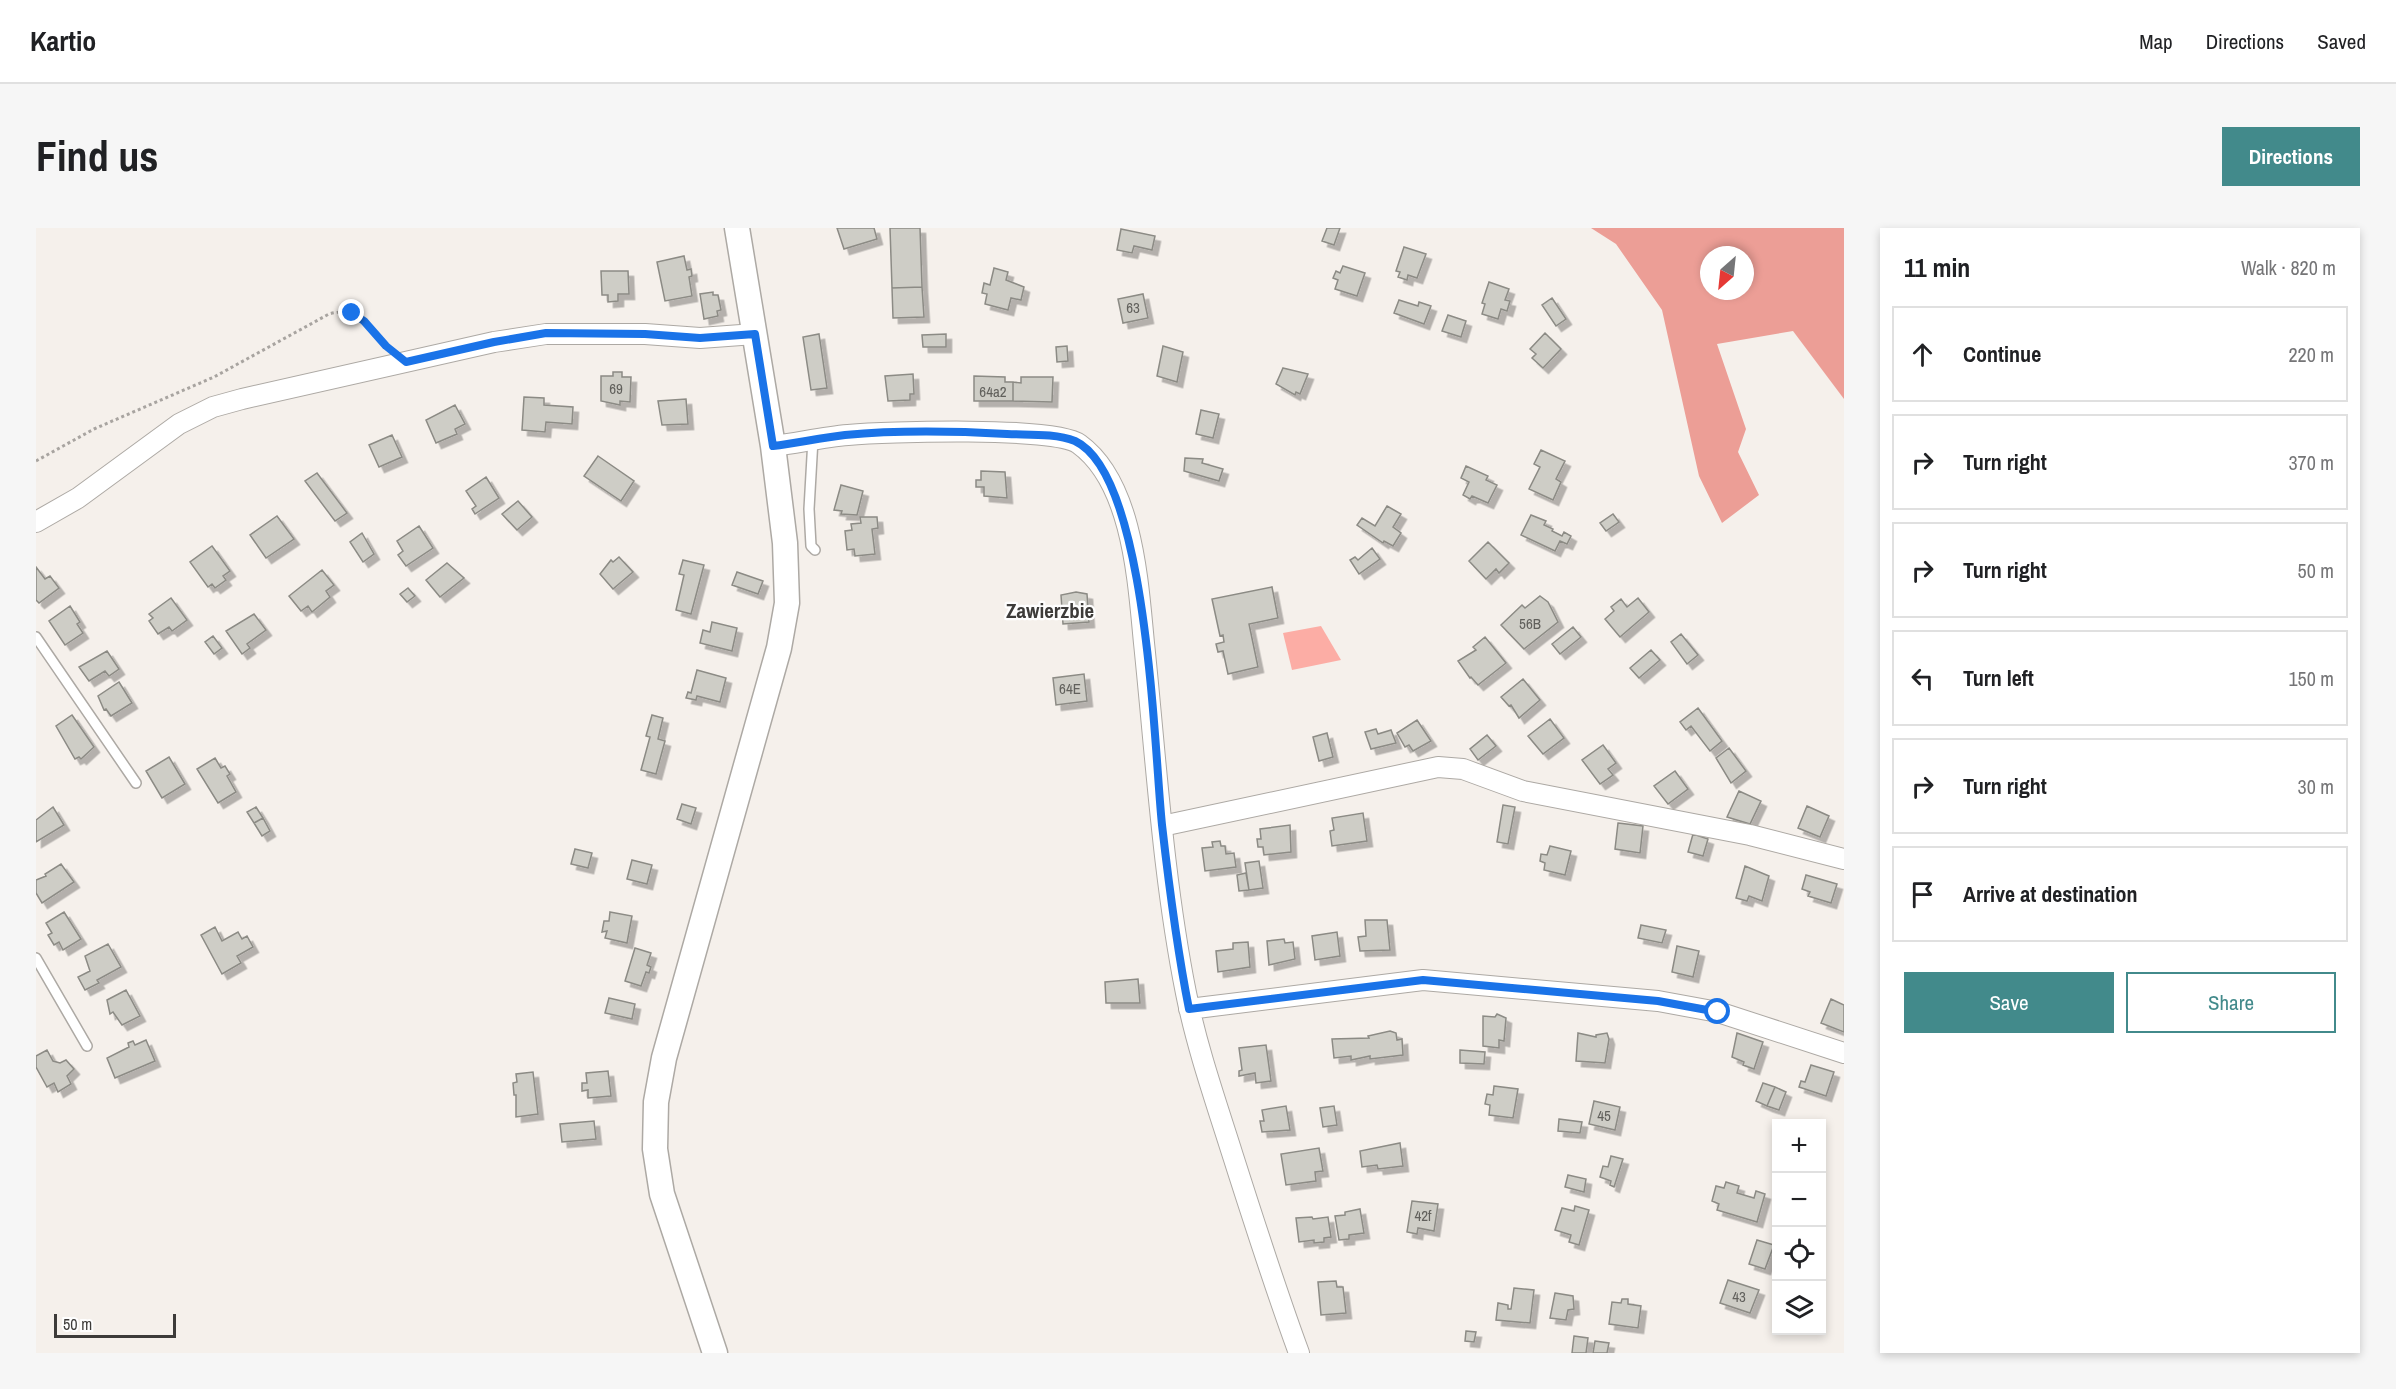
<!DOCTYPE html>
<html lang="en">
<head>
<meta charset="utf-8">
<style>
	body { margin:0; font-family:"Archivo Narrow",sans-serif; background:#f6f6f6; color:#202124 }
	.controls { position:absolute; right:18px; bottom:18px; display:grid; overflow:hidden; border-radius:0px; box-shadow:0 3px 9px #0003 }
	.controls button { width:54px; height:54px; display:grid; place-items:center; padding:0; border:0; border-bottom:2px solid #e0e0e0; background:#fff; color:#202124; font:30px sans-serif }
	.compass { position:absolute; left:1664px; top:18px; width:54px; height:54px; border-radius:50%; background:#fff; box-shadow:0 3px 9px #0003; rotate:207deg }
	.scale { position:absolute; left:18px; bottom:15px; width:122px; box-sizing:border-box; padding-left:6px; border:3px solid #3d3b39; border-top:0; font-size:16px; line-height:21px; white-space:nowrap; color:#3d3b39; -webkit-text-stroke:4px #fefefe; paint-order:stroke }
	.stop { position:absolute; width:18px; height:18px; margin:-14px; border:4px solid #1a73e8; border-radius:50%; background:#fff }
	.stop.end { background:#1a73e8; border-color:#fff; box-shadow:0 2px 6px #0008 }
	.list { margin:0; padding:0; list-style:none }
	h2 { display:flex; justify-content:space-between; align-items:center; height:78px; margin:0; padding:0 24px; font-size:26px }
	h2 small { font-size:20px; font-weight:400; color:#757577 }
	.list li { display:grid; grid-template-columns:39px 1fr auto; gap:18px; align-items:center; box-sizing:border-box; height:96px; margin:0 12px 12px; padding:0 12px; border:2px solid #e0e0e0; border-radius:0px }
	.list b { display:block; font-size:22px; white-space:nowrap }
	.list em { font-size:20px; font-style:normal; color:#757577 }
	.actions { display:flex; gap:12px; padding:18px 24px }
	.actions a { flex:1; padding:14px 0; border:2px solid #428a8b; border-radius:0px; text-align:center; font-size:21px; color:#428a8b }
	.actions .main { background:#428a8b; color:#fff }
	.icon { flex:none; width:33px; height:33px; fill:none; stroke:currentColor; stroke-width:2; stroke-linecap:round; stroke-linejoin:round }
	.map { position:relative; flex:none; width:1808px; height:1125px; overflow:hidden; border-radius:0px }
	header { display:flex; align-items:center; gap:36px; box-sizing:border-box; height:84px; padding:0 30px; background:#fff; border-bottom:2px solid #e0e0e0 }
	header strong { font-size:28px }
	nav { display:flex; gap:33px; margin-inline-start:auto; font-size:21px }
	.intro { display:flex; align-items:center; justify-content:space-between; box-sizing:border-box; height:144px; padding:0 36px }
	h1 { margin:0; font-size:42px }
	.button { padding:15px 27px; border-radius:0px; background:#428a8b; color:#fff; font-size:21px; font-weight:700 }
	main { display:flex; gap:36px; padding:0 36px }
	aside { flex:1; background:#fff; border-radius:0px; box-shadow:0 3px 9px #0003 }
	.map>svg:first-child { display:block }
	.green { fill:#fcada5 }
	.forest { fill:#ec9e96; fill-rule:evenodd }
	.building { fill:#cecdc6; stroke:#8c8b85; stroke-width:1.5; filter:url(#shadow) }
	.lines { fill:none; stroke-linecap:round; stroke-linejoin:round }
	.service-casing { stroke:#ada9a4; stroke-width:12 }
	.minor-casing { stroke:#ada9a4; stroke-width:22 }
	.tertiary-casing { stroke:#ada9a4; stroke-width:27 }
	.path { stroke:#a8a4a0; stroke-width:3; stroke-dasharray:3 3; stroke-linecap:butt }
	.service { stroke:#fff; stroke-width:9 }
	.minor { stroke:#fff; stroke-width:20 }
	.tertiary { stroke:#fff; stroke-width:24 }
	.route { stroke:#1a73e8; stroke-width:8 }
	.labels { text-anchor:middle; stroke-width:4.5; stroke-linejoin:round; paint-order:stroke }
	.number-label { font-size:15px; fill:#61605c }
	.quarter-label { font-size:21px; font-weight:bold; fill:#3d3b39; stroke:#fefefe }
</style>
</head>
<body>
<header>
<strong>Kartio</strong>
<nav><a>Map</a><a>Directions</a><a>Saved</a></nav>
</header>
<div class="intro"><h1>Find us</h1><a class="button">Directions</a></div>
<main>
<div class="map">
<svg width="1808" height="1125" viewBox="0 0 1808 1125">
	<defs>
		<filter id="shadow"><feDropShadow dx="5.5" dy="5.5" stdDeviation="0" flood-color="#0004"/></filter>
	</defs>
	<rect width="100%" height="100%" fill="#f5f0eb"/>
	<path class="green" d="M1285 398 1305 432 1256 442 1247 405Z"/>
	<path class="forest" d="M1555 0H1808V171L1757 103 1681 116 1710 201 1702 224 1723 267 1686 295 1663 248 1626 82 1580 16ZM1673 27H1709V63H1673Z"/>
	<path class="building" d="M801 0H838L841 11 808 21Z
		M854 0H884L886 59 856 60Z
		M1291 0H1304L1298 17 1286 13Z
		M1085 1 1119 8 1116 22 1098 18 1096 25 1081 22Z
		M1368 19 1390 26 1381 50 1372 47 1371 52 1362 49 1364 44 1360 43Z
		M648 28 651 42 655 41 656 48 653 49 656 68 629 73 621 34Z
		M1307 38 1329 45 1321 68 1299 61 1302 52 1297 50 1300 43 1304 45Z
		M958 40 972 44 970 52 988 59 985 72 975 70 972 82 949 76 951 66 946 65 948 55 954 57Z
		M565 43H592L593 66H582V73L572 74V67H566Z
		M1453 54 1473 61 1469 72 1474 73 1471 83 1465 81 1462 91 1446 86 1449 76 1446 75Z
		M886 59 888 89 857 90 856 60Z
		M677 64V67H682L685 82 681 83 682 88 668 91 664 66Z
		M1107 66 1112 90 1087 95 1082 71Z
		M1516 70 1530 91 1520 98 1506 77Z
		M1363 72 1382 78 1383 74 1395 78 1388 96 1358 85Z
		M1412 87 1430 93 1425 109 1406 103Z
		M1509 105 1525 121 1507 140 1496 130 1500 126 1494 121Z
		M783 106 791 160 775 162 767 109Z
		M910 106V119H887L886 107Z
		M1031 118 1032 133 1021 134 1020 119Z
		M1127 118 1147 124 1141 154 1121 148Z
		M1247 140 1272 146 1264 166 1260 164 1259 167 1240 156Z
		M577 144H586V149H595L594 174 584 173V177L565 173V148H577Z
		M877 146 878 166H874V172L852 173 849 148Z
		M938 148 969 149V154H977V173H938Z
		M985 149H1017L1016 174 977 173V154L985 155Z
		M488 169 508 170V177L537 179 536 196 510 194 509 204 486 202Z
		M650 171 652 196 626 197 622 173Z
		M419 177 429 196 419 201 421 206 400 215 390 192Z
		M1165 182 1183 186 1177 210 1160 206Z
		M356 207 366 229 343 239 333 217Z
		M1505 222 1529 233 1520 251 1525 254 1517 272 1493 261 1504 239 1498 236Z
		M562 228 598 253 585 273 548 248Z
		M1149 230 1167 231 1166 235 1187 241 1183 253 1148 243Z
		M1430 238 1452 248 1450 252 1461 257 1452 275 1436 268 1434 271 1427 267 1433 254 1425 250Z
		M945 243 969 244 971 270 948 268V259H940V252H945Z
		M281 245 311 285 299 293 269 253Z
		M450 249 463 270 439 286 436 281 440 278 430 263Z
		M805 257 827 263 821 287 805 286 806 283 798 282Z
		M482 273 496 289 481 302 466 286Z
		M1351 278 1365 286 1357 299 1365 305 1357 318 1348 313 1347 315 1321 297 1326 290 1339 298Z
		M1577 286 1583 294 1570 303 1564 295Z
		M1495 287 1510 293 1508 297 1517 301 1516 303 1526 308 1528 304 1535 308 1531 316 1524 313 1519 323 1485 307Z
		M241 288 258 311 230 330 214 307Z
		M824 289H841L842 300 836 301 839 326 819 328 818 321 811 322 809 303 816 302 815 296 825 295Z
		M383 298 397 320 370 338 362 327 367 323 361 313Z
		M326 305 338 326 327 334 314 314Z
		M1452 314 1473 335 1463 345 1460 341 1450 351 1433 333Z
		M176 318 194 343 187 348 190 352 179 360 176 356 172 359 154 334Z
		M1336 320 1344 331 1323 346 1314 332 1319 329 1322 332Z
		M583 329 597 344 577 361 564 346 575 332 577 334Z
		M647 332 668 337 655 386 640 382 648 347 643 346Z
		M411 335 428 350 404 369 390 352Z
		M0 339 9 351 14 348 23 360 3 375 0 372Z
		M286 342 298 357 290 363 294 369 276 384 272 378 265 383 253 368Z
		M701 344 727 353 722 366 696 357Z
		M1236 359 1242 390 1213 396 1222 439 1192 446 1187 423 1182 424 1180 416 1188 414 1187 407 1184 408 1176 371Z
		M372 360 379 368 371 374 364 366Z
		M1040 364 1051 366 1053 394 1027 396 1025 367Z
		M1504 368 1512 374 1522 394 1488 421 1465 397 1486 377 1489 380Z
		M135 370 151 392 136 403 133 399 122 406 113 393 117 390 113 386Z
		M1602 370 1613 384 1584 409 1569 391 1578 383 1575 379 1585 371 1591 379Z
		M34 378 44 394 41 396 47 405 29 417 13 393Z
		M218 386 230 402 211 416 214 420 206 426 190 403Z
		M676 394 701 400 696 423 664 415 667 402 674 404Z
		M1537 399 1545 409 1524 426 1516 416Z
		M1645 406 1662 427 1651 436 1635 414Z
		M177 408 186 420 178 426 169 414Z
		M1449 409 1470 435 1442 457 1435 449 1434 450 1422 433 1440 422 1437 419Z
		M1615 422 1624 432 1603 450 1594 440Z
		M71 423 83 441 73 448 69 443 53 453 43 439Z
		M661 442 690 450 684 474 661 468 660 472 650 470 652 464 655 465Z
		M1048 446 1051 473 1020 477 1017 450Z
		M1487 451 1504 472 1483 490 1475 477 1473 478 1465 469Z
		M83 454 96 475 75 488 70 481 68 482 62 468Z
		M1662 480 1686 513 1674 523 1655 498 1650 502 1644 494Z
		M36 487 58 519 45 531 43 529 39 531 20 498Z
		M616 487 627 490 622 511 629 513 620 546 605 542 614 509 610 508Z
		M1514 491 1528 510 1507 526 1492 508Z
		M1381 492 1395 513 1377 523 1373 517 1369 519 1361 505Z
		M1340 501 1342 506 1355 502 1360 515 1335 521 1329 504Z
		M1291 505 1297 529 1283 533 1277 509Z
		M1451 507 1460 518 1442 532 1434 521Z
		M1567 517 1580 535 1572 541 1577 547 1564 556 1546 532Z
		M1693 520 1710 543 1695 555 1680 530Z
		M133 529 149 556 126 570 110 543Z
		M179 530 185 540 189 538 194 546 191 548 200 564 182 575 161 541Z
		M1639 543 1652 561 1632 576 1618 558Z
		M1703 563 1725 573 1714 596 1691 589Z
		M646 576 660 580 655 596 641 591Z
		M1467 577 1479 579 1472 616 1461 614Z
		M1771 578 1793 588 1784 609 1762 600Z
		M17 579 28 597 0 614V592Z
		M220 579 227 590 218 595 211 584Z
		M1327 585 1331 613 1296 618 1294 603 1298 602 1296 590Z
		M227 590 234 603 226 608 218 595Z
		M1582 595 1607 598 1604 625 1579 621Z
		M1254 597 1255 624 1228 627 1227 619H1222L1221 611H1225L1224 601Z
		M1657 606 1672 611 1667 628 1652 624Z
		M1184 613 1185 618H1189L1190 626 1198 625 1200 639 1169 643 1166 620 1177 619 1176 614Z
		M1514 618 1535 623 1529 647 1508 642 1509 635 1504 633 1505 626 1511 627Z
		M539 621 556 625 552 640 535 636Z
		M596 632 616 637 611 656 591 651Z
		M1223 633 1227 660 1213 662 1209 635Z
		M25 636 38 654 6 675 0 665V652L10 648 9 646Z
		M1709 638 1733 648 1726 673 1713 668 1711 673 1700 670Z
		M1210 645 1213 662 1203 663 1201 647Z
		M1770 647 1801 656 1795 675 1772 668 1774 664 1766 661Z
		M28 684 45 711 27 722 23 714 18 717 12 707 16 705 10 695Z
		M574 684 596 688 591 715 569 710 571 703 566 704 568 693H573Z
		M1329 692H1351L1354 722 1324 723 1322 709 1330 708Z
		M1605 697 1630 702 1626 715 1602 710Z
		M179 699 186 713 202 704 206 711 211 708 217 719 201 728 205 735 186 746 165 707Z
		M1301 704 1304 728 1279 732 1276 708Z
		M1248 711 1249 715 1257 714 1259 731 1233 737 1231 713Z
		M1212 714 1214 739 1182 744 1180 723 1197 721V715Z
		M72 716 85 739 61 752 63 755 49 762 42 749 54 743 49 728Z
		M1641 718 1663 723 1657 749 1636 744Z
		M599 720 615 725 611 737 615 739 613 745 610 744 605 758 589 753Z
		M1102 751 1104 775H1070L1069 754Z
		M90 762 104 788 86 797 77 784 74 786 71 772Z
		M573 770 599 776 596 791 569 785Z
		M1795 771 1808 777V804L1785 795Z
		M1461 786 1470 790 1468 813 1463 812V820L1447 818V788L1459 789Z
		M1354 803 1360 805 1361 812 1366 811 1367 827 1334 831V828L1315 832V828L1298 830 1296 811 1333 810 1332 808Z
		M1542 805 1560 809V807L1571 805 1573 811 1569 835 1540 833Z
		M1701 805 1727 814 1718 841 1707 837 1708 834 1696 829Z
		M110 812 119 833 79 850 71 830 93 819 92 815 97 813 99 817Z
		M1230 817 1235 853 1220 855 1219 845 1203 848V843L1206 842 1203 820Z
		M11 822 17 833 24 835 30 832 38 841 31 848 35 856 22 864 18 855 11 859 0 839V828Z
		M1424 822 1449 824 1448 836 1424 835Z
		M1775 837 1798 844 1790 868 1763 859 1765 853 1769 854Z
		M572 843 575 868 552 870V862L546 863V855H551L550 845Z
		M497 844 502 886 480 889V867H478L477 855 481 854 480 846Z
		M1727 855 1739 859 1731 878 1720 873Z
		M1458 858 1482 861 1477 890 1453 887 1454 877 1449 876 1451 866 1457 867Z
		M1739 859 1750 864 1743 882 1731 878Z
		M1558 873 1584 879 1579 902 1553 896Z
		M1250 878 1254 902 1226 904 1224 893H1228L1226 882Z
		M1298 878 1301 897 1287 899 1284 880Z
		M1523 891 1546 894 1544 905 1522 903Z
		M558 893 560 911 526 914 524 896Z
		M1364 915 1367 938 1342 941 1341 937 1326 939 1324 923Z
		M1283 920 1287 943 1279 944 1280 953 1250 957 1245 926Z
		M1575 928 1587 931 1578 959 1574 957 1575 953 1564 949 1567 938 1572 939Z
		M1532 947 1550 951 1548 964 1529 959Z
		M1690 954 1703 958 1701 965 1718 970 1720 963 1729 966 1721 994 1681 982 1683 976 1676 973 1680 958 1688 960Z
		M1376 973 1402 976 1398 1003 1382 1000 1381 1006 1371 1004Z
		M1539 978 1553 982 1543 1017 1533 1014 1535 1007 1519 1002 1526 980 1538 983Z
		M1324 981 1328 1005 1313 1007V1011L1303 1012 1299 988 1309 987V984Z
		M1276 989 1277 991 1292 989 1295 1009 1288 1010V1014L1278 1015V1012L1263 1014 1260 990Z
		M1721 1012 1738 1017 1729 1041 1713 1036Z
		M1692 1052 1723 1062 1714 1085 1684 1075Z
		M1300 1053 1301 1059H1307L1310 1085 1285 1087 1282 1054Z
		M1478 1060 1498 1062 1494 1095 1460 1092 1462 1075 1472 1077V1081H1475Z
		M1519 1065 1537 1068 1538 1081 1532 1082 1530 1092 1514 1090Z
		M1586 1071H1592V1076L1605 1078 1602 1100 1573 1096 1576 1074 1585 1075Z
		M1430 1103 1440 1104 1438 1114 1429 1113Z
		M1538 1108 1552 1110 1550 1125H1536Z
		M1559 1113 1573 1115 1571 1125H1557Z"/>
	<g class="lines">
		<g class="service-casing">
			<path id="service" d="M777 211 773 281 775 318 779 322
				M0 409 100 555
				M0 730 51 818"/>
		</g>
		<g class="minor-casing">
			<path id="minor" d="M737 218C762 215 787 209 812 207 849 204 1019 198 1043 216 1097 255 1102 354 1108 415 1120 531 1127 650 1150 765 1161 820 1180 874 1197 928 1218 994 1239 1060 1263 1125
				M0 294 42 270 143 196 177 179 206 171 458 114 510 106H609L664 110 719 106
				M1126 598 1402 539 1427 541 1487 563 1714 607 1808 631
				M1153 781 1387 752 1622 773 1682 784 1808 825"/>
		</g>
		<g class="tertiary-casing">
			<path id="tertiary" d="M679 1125 626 966 619 921 620 874 628 830 743 420 751 375 749 315 737 218 701 0"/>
		</g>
		<path class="path" d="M0 233 58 201 178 149 293 86C323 77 332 103 352 120"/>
		<use href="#service" class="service"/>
		<use href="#minor" class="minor"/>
		<use href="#tertiary" class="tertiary"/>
	</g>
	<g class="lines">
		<path class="route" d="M316 85 328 93 350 118 370 134 458 114 510 105 609 106 664 110 719 106 737 218C761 215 784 210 809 207 862 202 918 203 971 206 992 207 1019 205 1039 213 1112 247 1118 521 1126 597 1133 658 1141 721 1153 781L1387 752 1622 773 1682 784"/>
	</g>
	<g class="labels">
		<g class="number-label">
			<text x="1097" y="85">63</text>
			<text x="580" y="166">69</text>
			<text x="957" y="169">64a2</text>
			<text x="1494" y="401">56B</text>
			<text x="1034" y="466">64E</text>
			<text x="1568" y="893">45</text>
			<text x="1387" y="993">42f</text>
			<text x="1703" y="1074">43</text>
		</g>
		<g class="quarter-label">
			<text x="1014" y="390">Zawierzbie</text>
		</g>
	</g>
</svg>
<div class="controls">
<button>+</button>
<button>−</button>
<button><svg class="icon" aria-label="locate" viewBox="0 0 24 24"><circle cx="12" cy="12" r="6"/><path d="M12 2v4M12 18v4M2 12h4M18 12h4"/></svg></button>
<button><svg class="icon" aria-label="layers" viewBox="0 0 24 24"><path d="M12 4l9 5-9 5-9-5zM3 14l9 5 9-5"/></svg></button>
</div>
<svg class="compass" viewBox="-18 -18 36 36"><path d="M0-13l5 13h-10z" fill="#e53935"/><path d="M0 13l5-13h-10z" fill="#757577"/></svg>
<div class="scale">50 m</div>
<div class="stop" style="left:1682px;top:784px"></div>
<div class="stop end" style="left:316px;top:85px"></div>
</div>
<aside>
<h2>11 min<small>Walk · 820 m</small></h2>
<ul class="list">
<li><svg class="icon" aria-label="ahead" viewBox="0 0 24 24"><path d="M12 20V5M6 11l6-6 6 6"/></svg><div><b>Continue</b></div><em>220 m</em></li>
<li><svg class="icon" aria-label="right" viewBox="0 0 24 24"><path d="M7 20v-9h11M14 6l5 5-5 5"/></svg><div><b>Turn right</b></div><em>370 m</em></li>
<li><svg class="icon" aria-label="right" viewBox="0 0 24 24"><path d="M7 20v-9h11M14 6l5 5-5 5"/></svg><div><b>Turn right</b></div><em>50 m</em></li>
<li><svg class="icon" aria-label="left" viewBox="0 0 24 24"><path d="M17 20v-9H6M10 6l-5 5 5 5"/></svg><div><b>Turn left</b></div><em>150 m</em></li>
<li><svg class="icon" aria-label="right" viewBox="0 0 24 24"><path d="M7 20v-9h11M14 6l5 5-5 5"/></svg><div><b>Turn right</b></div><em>30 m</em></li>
<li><svg class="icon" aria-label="arrive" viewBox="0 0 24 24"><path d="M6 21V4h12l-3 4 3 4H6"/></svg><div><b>Arrive at destination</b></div></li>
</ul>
<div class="actions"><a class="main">Save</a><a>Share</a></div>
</aside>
</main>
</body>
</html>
